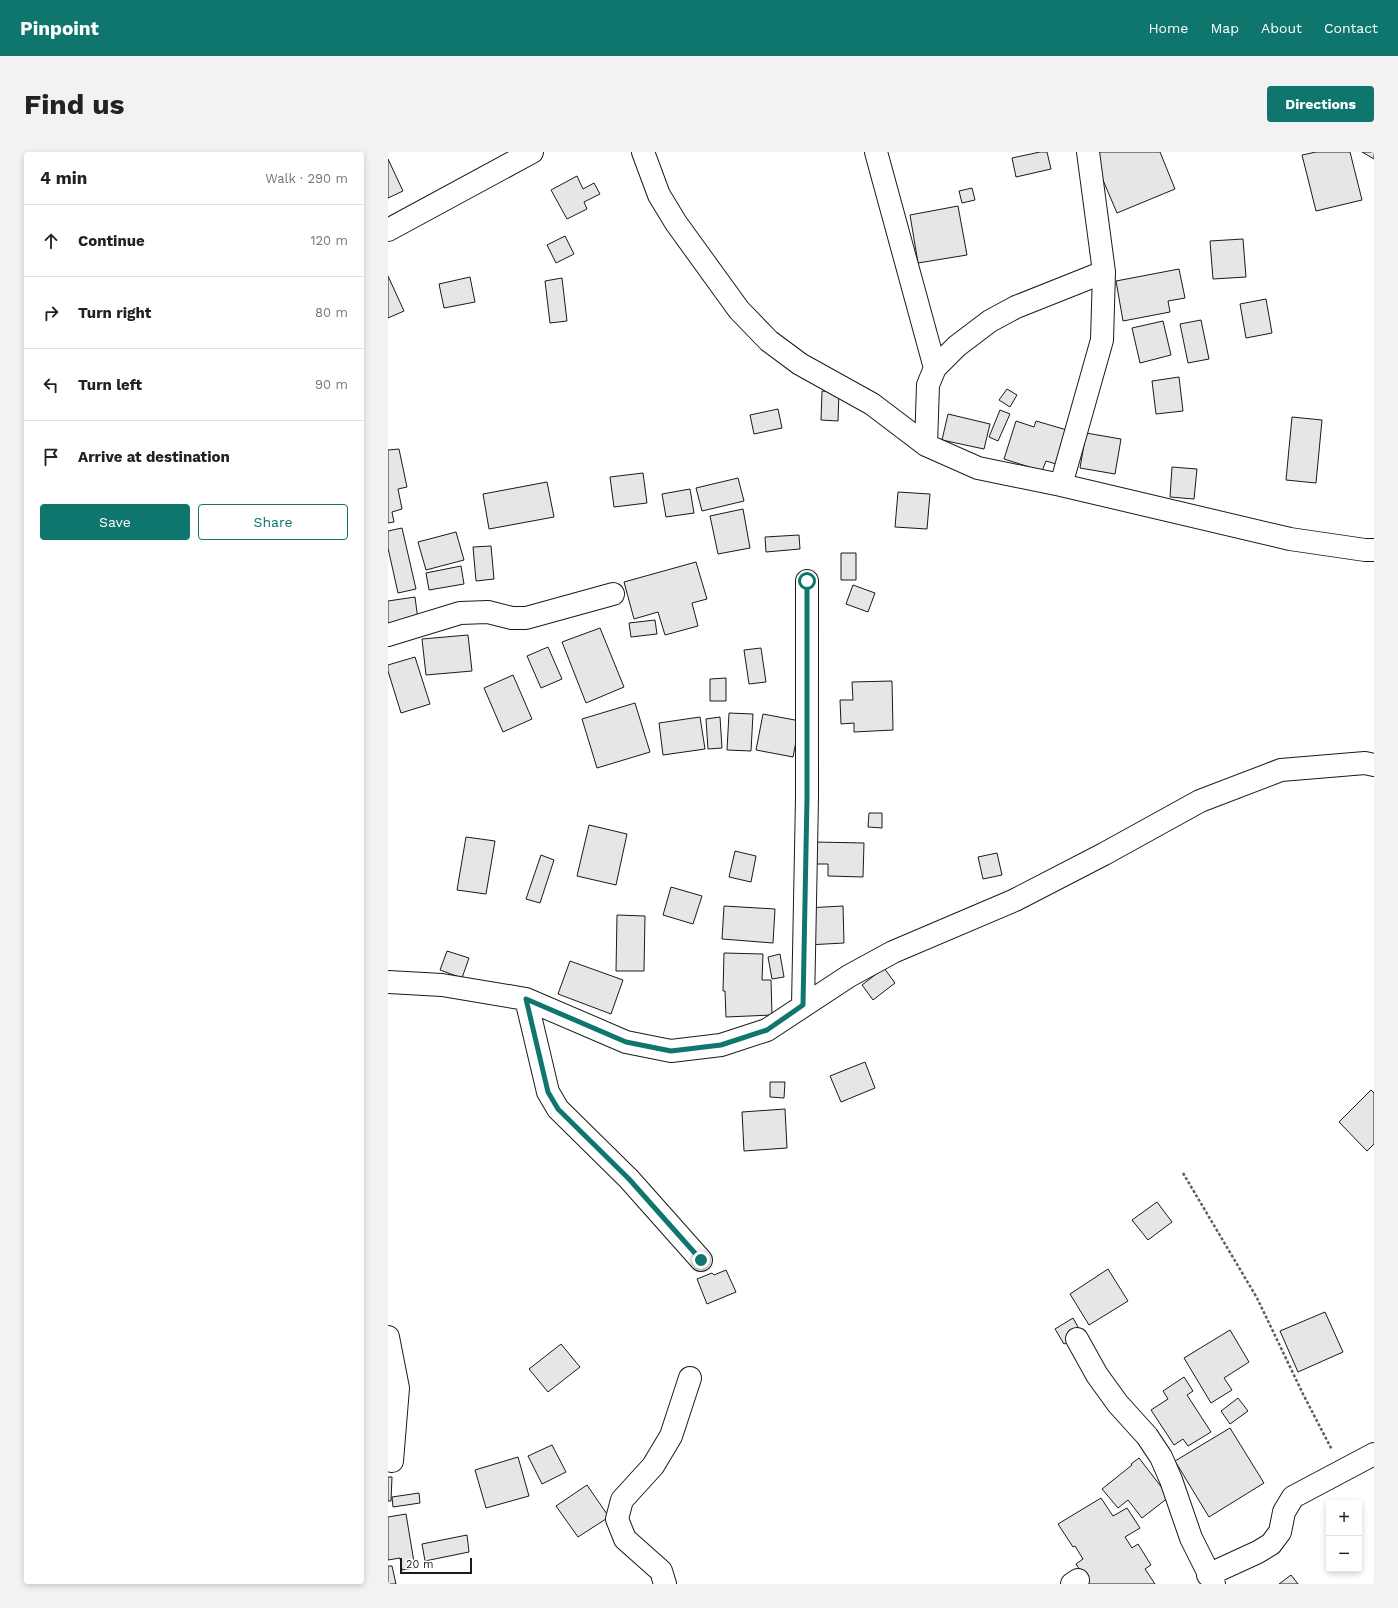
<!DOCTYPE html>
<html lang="en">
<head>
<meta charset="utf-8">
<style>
	body { margin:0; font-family:"Work Sans",sans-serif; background:#f2f2f2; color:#222 }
	.controls { position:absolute; right:12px; bottom:12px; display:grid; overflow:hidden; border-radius:4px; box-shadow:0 2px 6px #0003 }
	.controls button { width:36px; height:36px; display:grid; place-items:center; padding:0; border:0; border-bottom:1px solid #e0e0e0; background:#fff; color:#222; font:20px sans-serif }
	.scale { position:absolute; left:12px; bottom:10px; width:72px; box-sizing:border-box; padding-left:4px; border:2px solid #1a1a1a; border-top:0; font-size:11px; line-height:14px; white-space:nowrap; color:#1a1a1a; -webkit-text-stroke:3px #fff; paint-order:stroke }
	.stop { position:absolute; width:12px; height:12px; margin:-9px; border:3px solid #0f766e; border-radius:50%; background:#fff }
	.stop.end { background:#0f766e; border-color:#fff; box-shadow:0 1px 4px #0008 }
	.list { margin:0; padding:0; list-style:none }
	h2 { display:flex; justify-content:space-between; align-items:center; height:52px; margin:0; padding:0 16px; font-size:17px }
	h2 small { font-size:13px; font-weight:400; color:#767676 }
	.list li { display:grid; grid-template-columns:26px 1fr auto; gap:12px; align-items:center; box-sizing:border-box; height:72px; padding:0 16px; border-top:1px solid #e0e0e0 }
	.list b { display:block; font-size:15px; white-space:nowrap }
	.list em { font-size:13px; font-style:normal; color:#767676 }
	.actions { display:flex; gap:8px; padding:12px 16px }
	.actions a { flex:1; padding:9px 0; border:1px solid #0f766e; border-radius:4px; text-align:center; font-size:14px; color:#0f766e }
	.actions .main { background:#0f766e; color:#fff }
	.icon { flex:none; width:22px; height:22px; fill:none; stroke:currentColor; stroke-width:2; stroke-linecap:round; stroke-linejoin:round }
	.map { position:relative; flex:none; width:986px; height:1432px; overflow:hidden; border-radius:4px }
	header { display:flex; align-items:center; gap:24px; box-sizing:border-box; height:56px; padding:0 20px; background:#0f766e; color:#fff }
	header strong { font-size:19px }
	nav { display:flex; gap:22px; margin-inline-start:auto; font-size:14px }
	.intro { display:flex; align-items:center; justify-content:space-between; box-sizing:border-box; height:96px; padding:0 24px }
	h1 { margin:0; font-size:28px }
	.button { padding:10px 18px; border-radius:4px; background:#0f766e; color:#fff; font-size:14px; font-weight:700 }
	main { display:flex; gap:24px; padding:0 24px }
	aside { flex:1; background:#fff; border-radius:4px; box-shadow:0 2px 6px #0003 }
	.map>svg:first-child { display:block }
	.building { fill:#e6e6e6; stroke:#1a1a1a }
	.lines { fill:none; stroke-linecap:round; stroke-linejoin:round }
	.street-casing { stroke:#1a1a1a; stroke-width:24 }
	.path { stroke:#5f5f5f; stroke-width:2.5; stroke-dasharray:3 2; stroke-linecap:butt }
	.street { stroke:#fff; stroke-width:22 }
	.route { stroke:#0f766e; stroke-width:5 }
</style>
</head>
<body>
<header>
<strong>Pinpoint</strong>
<nav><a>Home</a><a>Map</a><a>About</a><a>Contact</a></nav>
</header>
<div class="intro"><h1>Find us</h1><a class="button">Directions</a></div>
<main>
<aside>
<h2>4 min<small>Walk · 290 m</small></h2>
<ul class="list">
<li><svg class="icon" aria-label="ahead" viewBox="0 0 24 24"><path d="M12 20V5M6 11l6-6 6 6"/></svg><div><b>Continue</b></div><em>120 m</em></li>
<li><svg class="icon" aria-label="right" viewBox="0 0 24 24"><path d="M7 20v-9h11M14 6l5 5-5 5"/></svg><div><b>Turn right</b></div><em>80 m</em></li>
<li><svg class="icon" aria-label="left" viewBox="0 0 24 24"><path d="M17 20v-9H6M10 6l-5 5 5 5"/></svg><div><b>Turn left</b></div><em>90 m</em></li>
<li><svg class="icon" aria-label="arrive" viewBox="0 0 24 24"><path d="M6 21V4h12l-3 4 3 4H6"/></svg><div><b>Arrive at destination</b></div></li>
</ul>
<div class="actions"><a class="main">Save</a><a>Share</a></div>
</aside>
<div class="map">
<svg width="986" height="1432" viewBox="0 0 986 1432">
	<rect width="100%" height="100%" fill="#fff"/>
	<path class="building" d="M652 0H659L663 17 628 25 624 6Z
		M703 0H772L787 37 729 61Z
		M928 0H962L974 48 928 59 914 3Z
		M974 0H986V7Z
		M0 7 15 39 0 46Z
		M189 24 195 37 206 31 212 42 196 50 199 57 179 67 163 38Z
		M584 36 587 48 574 51 571 39Z
		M570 54 579 103 530 111 522 63Z
		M177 84 186 102 168 111 159 93Z
		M855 87 858 125 825 127 822 89Z
		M791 117 797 146 780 149 782 160 735 169 728 129Z
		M0 124 16 159 0 166Z
		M82 125 87 150 56 156 51 132Z
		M174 126 179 169 162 171 157 129Z
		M878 147 884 181 858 186 852 152Z
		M813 168 821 207 800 211 792 172Z
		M775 169 783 203 752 211 744 176Z
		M791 225 795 259 768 262 764 229Z
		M619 237 629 243 622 255 611 248Z
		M434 239 451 240 450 269 433 268Z
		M390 257 394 276 366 282 362 263Z
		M612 258 622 262 610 289 601 285Z
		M560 262 602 272 596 297 554 288Z
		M904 265 934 268 928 331 898 328Z
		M628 269 646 275 648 269 679 278 668 312 658 309 654 319 616 307Z
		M698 281 733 287 727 322 692 316Z
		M11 297 19 335 10 337 14 357 4 360 6 370 0 371V298Z
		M784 315 809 317 806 347 782 345Z
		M255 321 259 351 226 355 222 325Z
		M350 326 356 349 314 359 308 336Z
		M159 330 166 365 101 377 95 342Z
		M302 337 306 361 278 365 274 342Z
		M510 340 542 342 539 377 507 375Z
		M355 357 362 396 330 402 322 364Z
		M14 376 28 437 10 441 0 396V379Z
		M68 380 76 408 38 418 30 390Z
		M411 383 412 397 378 400 377 385Z
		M103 394 106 427 88 429 85 395Z
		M453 401H468V428H453Z
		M308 410 319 447 304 451 310 474 277 483 270 460 246 467 236 430Z
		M73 414 76 432 41 438 38 421Z
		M465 433 487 441 480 460 458 452Z
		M27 445 30 468 0 482V449Z
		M267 468 269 482 243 485 241 471Z
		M212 476 236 535 198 551 174 490Z
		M80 483 84 519 38 523 34 487Z
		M160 495 174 527 153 536 139 504Z
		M373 496 378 530 361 532 356 498Z
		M27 505 42 552 13 561 0 519V513Z
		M125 523 144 567 115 580 96 536Z
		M338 526V549H322V527Z
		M504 529 505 578 466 580V571L453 572 452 548H465L464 530Z
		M247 551 262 600 209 616 194 567Z
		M341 561 365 562 363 599 339 598Z
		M375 562 412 569 405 605 368 598Z
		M312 565 317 597 275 603 271 571Z
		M332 565 334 596 320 597 318 567Z
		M481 661H494V676L480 675Z
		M201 673 239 682 228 733 189 724Z
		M78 685 107 689 98 742 69 738Z
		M427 690 476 691 475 725 440 724V712H427Z
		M347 699 368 704 363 730 341 725Z
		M609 701 614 723 595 727 590 705Z
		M153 703 166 708 152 751 138 747Z
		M283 735 314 744 305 772 275 763Z
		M336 754 387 757 385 791 334 787Z
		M455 754 456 791 419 793 418 756Z
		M229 763 257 764 256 819H228Z
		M59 799 81 806 74 826 52 818Z
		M336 801 375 802 374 828H383L384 863 338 865 337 839H335Z
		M392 802 396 825 384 827 380 805Z
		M182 809 235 828 223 862 170 842Z
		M496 816 507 831 485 848 474 833Z
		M477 910 487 936 453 950 442 924Z
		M382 930H397L396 946 382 945Z
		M983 938 986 941V992L979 999 951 970Z
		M397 957 399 996 356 999 354 960Z
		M769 1050 784 1070 760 1088 744 1068Z
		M720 1117 740 1149 701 1173 682 1142Z
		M338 1118 348 1140 319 1152 309 1127 324 1121 326 1123Z
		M937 1160 955 1200 910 1220 892 1179Z
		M685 1166 694 1182 676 1192 667 1177Z
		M842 1178 861 1210 836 1226 844 1238 823 1251 796 1206Z
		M173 1192 192 1215 160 1240 141 1217Z
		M796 1225 805 1239 799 1243 823 1280 800 1294 795 1287 786 1293 763 1258 780 1247 775 1239Z
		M850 1246 860 1259 842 1272 833 1259Z
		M842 1276 876 1331 821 1365 787 1309Z
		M164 1293 178 1320 154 1332 140 1304Z
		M130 1305 141 1344 98 1356 87 1318Z
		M751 1306 781 1345 754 1366 740 1348 730 1356 714 1337 744 1313 743 1312Z
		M0 1325H4L3 1349H0Z
		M199 1333 221 1365 190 1385 168 1354Z
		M31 1341 32 1351 5 1355 4 1345Z
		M713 1346 725 1364 739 1356 752 1376 737 1385 744 1396 750 1392 763 1413 757 1417 767 1432H701L688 1412 695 1407 687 1394 685 1395 670 1372Z
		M18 1362 27 1416 14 1418 12 1406 0 1408V1365Z
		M79 1383 81 1400 37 1409 34 1392Z
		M0 1414H4L8 1432H0Z
		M903 1423 910 1432H891Z"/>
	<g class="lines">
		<g class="street-casing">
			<path id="street" d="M255 0 271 43 288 71 351 158 381 189 412 212 484 252 538 293 590 316 673 333 902 387 977 398H986
				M488 0 547 216
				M0 78 144 0
				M538 293 540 233 547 216 569 194 602 169 628 155 716 120
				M673 333 714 188 716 120 700 0
				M0 483 72 461 100 460 124 466H138L225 442
				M0 830 54 833 138 847 238 890 283 899 333 893 379 878 461 824 505 800 627 748 716 702 812 649 893 618 977 611 986 613
				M138 847 160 940 170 957 241 1027 313 1108
				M415 853 419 646V429
				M0 1185 10 1236 4 1309
				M689 1187 709 1223 730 1252 759 1284 773 1305 783 1328 803 1386 826 1432
				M820 1423 870 1400 883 1392 892 1380 896 1360 905 1345 986 1302
				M277 1432 273 1419 237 1387 229 1367 234 1348 265 1314 283 1284 302 1226
				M684 1432 690 1428"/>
		</g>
		<path class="path" d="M795 1021 869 1146 915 1242 944 1298"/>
		<use href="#street" class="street"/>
	</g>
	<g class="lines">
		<path class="route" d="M313 1108 241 1027 170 957 160 940 138 847 238 890 283 899 333 893 379 878 415 853 419 646V429"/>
	</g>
</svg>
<div class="controls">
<button>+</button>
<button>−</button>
</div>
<div class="scale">20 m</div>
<div class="stop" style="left:419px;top:429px"></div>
<div class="stop end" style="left:313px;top:1108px"></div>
</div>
</main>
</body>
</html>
